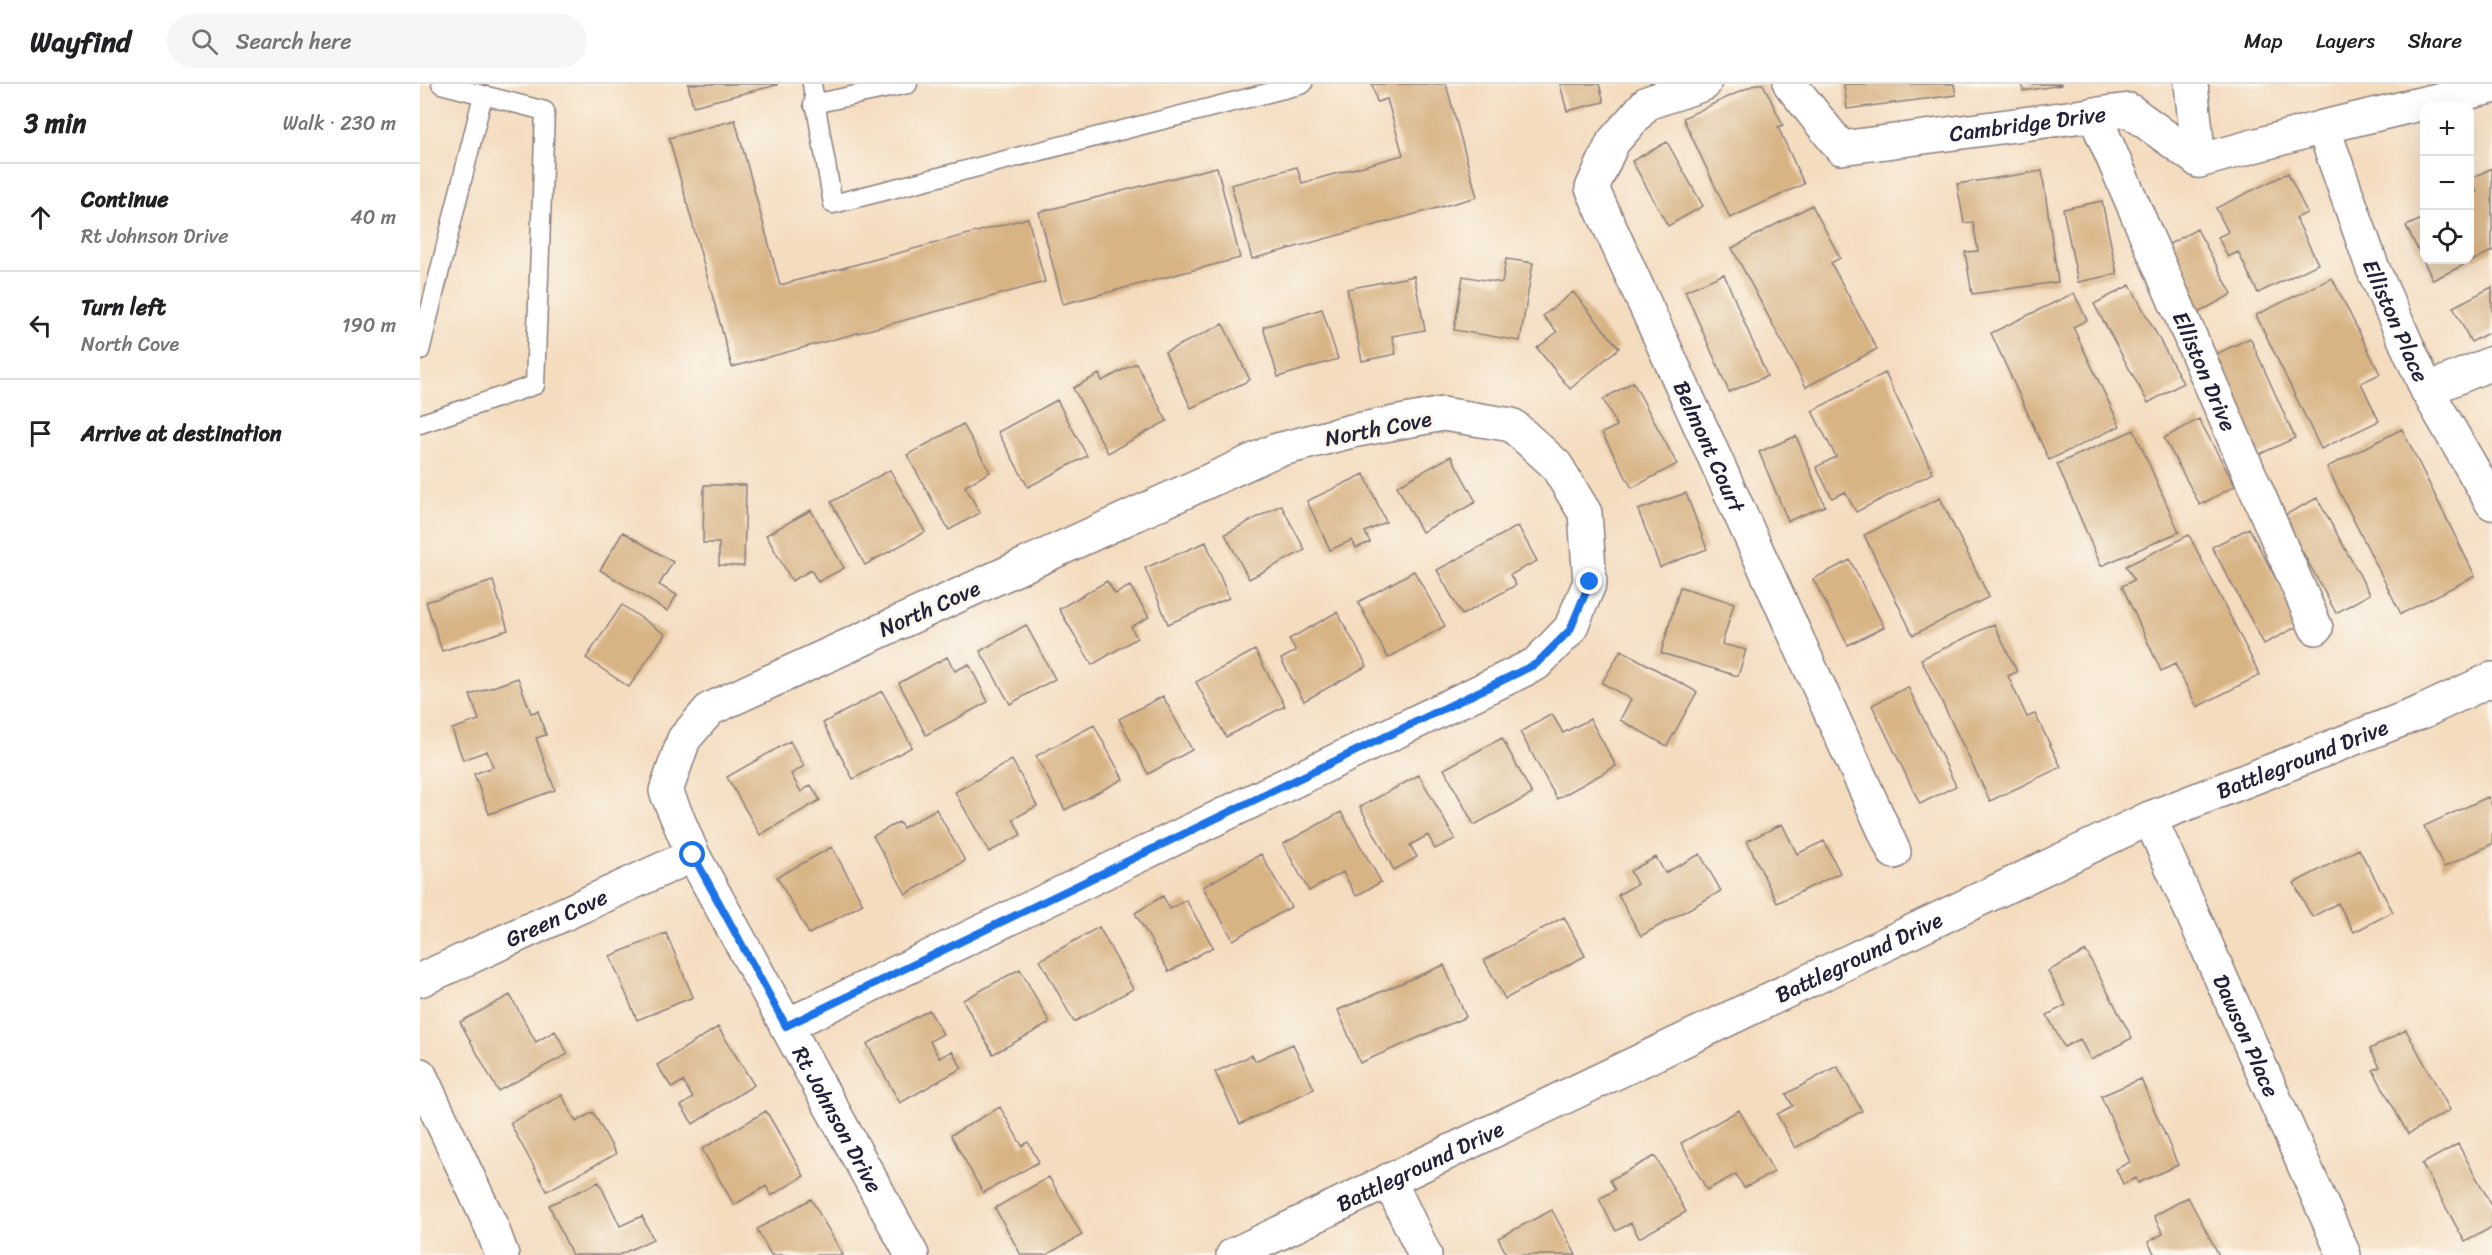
<!DOCTYPE html>
<html lang="en">
<head>
<meta charset="utf-8">
<style>
	body { margin:0; font-family:Sriracha,sans-serif; background:#f6f6f6; color:#202124 }
	.controls { position:absolute; right:18px; top:18px; display:grid; overflow:hidden; border-radius:12px; box-shadow:0 6px 24px #0002 }
	.controls button { width:54px; height:54px; display:grid; place-items:center; padding:0; border:0; border-bottom:2px solid #e0e0e0; background:#fff; color:#202124; font:30px sans-serif }
	.stop { position:absolute; width:18px; height:18px; margin:-14px; border:4px solid #1a73e8; border-radius:50%; background:#fff }
	.stop.end { background:#1a73e8; border-color:#fff; box-shadow:0 2px 6px #0008 }
	.list { margin:0; padding:0; list-style:none }
	h2 { display:flex; justify-content:space-between; align-items:center; height:78px; margin:0; padding:0 24px; font-size:26px }
	h2 small { font-size:20px; font-weight:400; color:#757577 }
	.list li { display:grid; grid-template-columns:39px 1fr auto; gap:18px; align-items:center; box-sizing:border-box; height:108px; padding:0 24px; border-top:2px solid #e0e0e0 }
	.list b { display:block; font-size:22px; white-space:nowrap }
	.list p { margin:0; font-size:20px; white-space:nowrap; color:#757577 }
	.list em { font-size:20px; font-style:normal; color:#757577 }
	.icon { flex:none; width:33px; height:33px; fill:none; stroke:currentColor; stroke-width:2; stroke-linecap:round; stroke-linejoin:round }
	.map { position:relative; flex:none; width:2072px; height:1171px; overflow:hidden }
	header { display:flex; align-items:center; gap:36px; box-sizing:border-box; height:84px; padding:0 30px; background:#fff; border-bottom:2px solid #e0e0e0 }
	header strong { font-size:28px }
	nav { display:flex; gap:33px; margin-inline-start:auto; font-size:21px }
	.search { width:420px; height:54px; background:#f6f6f6; display:flex; align-items:center; gap:15px; box-sizing:border-box; padding:0 21px; border-radius:33px; color:#757577; font-size:22px }
	main { display:flex }
	aside { flex:1; background:#fff }
	.map>svg:first-child { display:block }
	.building { fill:#d8b485 }
	.lines { fill:none; stroke-linecap:round; stroke-linejoin:round }
	.lane-casing { stroke:#8b7f7d; stroke-width:21 }
	.street-casing { stroke:#8b7f7d; stroke-width:36 }
	.lane { stroke:#fff; stroke-width:18 }
	.street { stroke:#fff; stroke-width:33 }
	.route { stroke:#1a73e8; stroke-width:8 }
	.labels { text-anchor:middle; stroke-width:6; stroke-linejoin:round; paint-order:stroke }
	.street-label { font-size:22px; fill:#22223b; stroke:#fbf7ec }
</style>
</head>
<body>
<header>
<strong>Wayfind</strong>
<div class="search"><svg class="icon" aria-label="search" viewBox="0 0 24 24"><circle cx="10" cy="10" r="6"/><path d="M15 15l6 6"/></svg>Search here</div>
<nav><a>Map</a><a>Layers</a><a>Share</a></nav>
</header>
<main>
<aside>
<h2>3 min<small>Walk · 230 m</small></h2>
<ul class="list">
<li><svg class="icon" aria-label="ahead" viewBox="0 0 24 24"><path d="M12 20V5M6 11l6-6 6 6"/></svg><div><b>Continue</b><p>Rt Johnson Drive</p></div><em>40 m</em></li>
<li><svg class="icon" aria-label="left" viewBox="0 0 24 24"><path d="M17 20v-9H6M10 6l-5 5 5 5"/></svg><div><b>Turn left</b><p>North Cove</p></div><em>190 m</em></li>
<li><svg class="icon" aria-label="arrive" viewBox="0 0 24 24"><path d="M6 21V4h12l-3 4 3 4H6"/></svg><div><b>Arrive at destination</b></div></li>
</ul>
</aside>
<div class="map">
<svg width="2072" height="1171" viewBox="0 0 2072 1171">
	<rect width="100%" height="100%" fill="#fbf7ec"/>
	<filter id="ink" filterUnits="userSpaceOnUse"><feTurbulence type="fractalNoise" baseFrequency=".0167" numOctaves="2"/><feDisplacementMap in="SourceGraphic" scale="12" xChannelSelector="R" yChannelSelector="G"/><feConvolveMatrix kernelMatrix="1 2 1 2 8 2 1 2 1" color-interpolation-filters="sRGB"/></filter>
	<filter id="wash" filterUnits="userSpaceOnUse"><feTurbulence type="fractalNoise" baseFrequency=".008" numOctaves="4" result="noise"/><feDisplacementMap in="SourceGraphic" scale="24" xChannelSelector="R" yChannelSelector="G"/><feGaussianBlur stdDeviation="1.35" result="paint"/><feColorMatrix in="noise" values="0 0 0 0 0 0 0 0 0 0 0 0 0 0 0 0 0 1.4 0 .05"/><feComposite in="paint" operator="in"/></filter>
	<g filter="url(#wash)">
		<rect width="100%" height="100%" fill="#f4dcbf"/>
		<g id="blocks">
			<path class="building" d="M268 0H357V1L273 22Z
				M952 0H1026L1057 113 832 175 811 101 877 83 882 99 983 71 967 15 957 18Z
				M1140 0H1179L1184 18 1147 27Z
				M1336 0H1343L1363 41 1358 43 1384 100 1310 134 1263 34Z
				M1424 0H1534L1536 11 1427 25Z
				M1602 0H1641V1L1603 7Z
				M315 36 360 201 608 134 625 198 312 283 249 54Z
				M1247 58 1283 122 1248 142 1212 77Z
				M797 83 820 174 643 220 619 128Z
				M2072 84V167L2013 196 1986 142 2004 134V176H2050V112L2057 108 2050 95Z
				M1622 87 1638 198 1552 210 1545 168 1558 167 1553 138 1544 139 1537 100Z
				M1868 89 1887 129 1876 134 1898 180 1838 209 1818 168 1808 173 1798 153 1808 148 1796 124Z
				M1682 117 1697 190 1658 198 1643 125Z
				M1392 121 1420 174 1411 179 1457 265 1386 303 1312 164Z
				M1777 145 1812 210 1778 229 1742 164Z
				M1086 175 1113 179 1100 257 1034 246 1043 192 1082 199Z
				M1304 190 1347 292 1309 308 1265 207Z
				M994 192 1005 246 972 252 976 270 942 277 927 205Z
				M1912 194 1960 290 1941 299 1959 337 1901 365 1836 231Z
				M1710 201 1763 299 1728 319 1674 220Z
				M2072 203V247L2051 258 2033 223Z
				M1153 208 1199 264 1150 305 1117 264 1137 248 1123 232Z
				M1654 209 1667 236 1653 243 1700 342 1629 376 1571 249Z
				M902 225 918 275 858 293 843 243Z
				M803 240 830 296 771 324 745 268Z
				M1830 254 1875 354 1838 371 1794 271Z
				M716 279 747 337 688 369 653 304 679 290 682 297Z
				M1465 289 1513 389 1436 428 1425 408 1412 414 1396 383 1416 373 1392 327Z
				M1213 298 1257 380 1212 404 1182 349 1197 342 1183 315Z
				M637 316 667 372 608 403 578 348Z
				M1779 335 1815 402 1780 421 1744 354Z
				M543 340 570 388 545 402 560 429 529 446 487 371Z
				M1982 345 2055 492 1981 530 1907 383Z
				M1714 346 1759 448 1681 482 1637 380Z
				M1376 352 1405 422 1368 437 1339 368Z
				M1031 372 1056 418 1002 448 977 402Z
				M470 386 505 448 445 481 411 418Z
				M944 390 966 438 945 448 950 458 936 464 932 456 910 466 887 417Z
				M284 401H326L324 482 299 481V459H283Z
				M1266 409 1287 465 1240 483 1218 426Z
				M1520 414 1569 513 1493 551 1444 451Z
				M1897 414 1950 510 1916 529 1863 432Z
				M861 421 885 466 829 495 805 450Z
				M391 426 424 484 398 498 391 486 372 497 346 451Z
				M1098 442 1117 477 1090 491 1096 501 1042 531 1017 486Z
				M1829 444 1880 541 1844 560 1792 463Z
				M203 448 253 478 239 501 257 511 247 527 180 486Z
				M1769 451 1840 591 1777 623 1755 580 1741 587 1702 502 1714 496 1706 482Z
				M786 458 809 514 748 540 725 484Z
				M1430 476 1464 543 1428 561 1393 495Z
				M994 487 1025 542 968 574 938 518Z
				M73 497 88 546 22 567 6 518Z
				M687 497 695 510 710 502 729 533 711 543 717 554 672 581 639 525Z
				M1260 503 1314 519 1302 560 1326 566 1318 592 1241 569Z
				M202 521 245 550 209 603 166 574Z
				M917 528 947 582 884 617 861 575 876 567 869 555Z
				M1574 540 1597 588 1588 592 1607 633 1615 630 1641 683 1570 717 1501 575Z
				M606 541 635 595 590 620 560 567Z
				M835 566 865 622 806 653 776 598Z
				M1201 566 1277 608 1247 662 1200 636 1211 615 1182 599Z
				M527 573 535 587 549 580 568 618 506 651 479 599Z
				M98 594 111 629 118 627 126 651 116 654 135 706 69 730 54 690 73 683 67 667 43 676 32 645 59 636 50 611Z
				M1488 603 1536 702 1500 720 1452 621Z
				M462 607 492 663 433 695 403 639Z
				M743 612 772 666 728 690 699 635Z
				M1132 630 1143 649 1170 635 1196 682 1137 715 1100 648Z
				M674 641 703 695 645 726 616 672Z
				M1082 654 1112 710 1054 741 1024 685Z
				M370 657 384 682 371 690 381 708 391 701 400 716 340 751 307 693Z
				M592 676 617 722 593 735 601 751 569 768 535 708Z
				M999 691 1035 755 1015 765 1008 751 990 761 997 773 974 786 940 723Z
				M2068 713 2072 722V760L2024 783 2004 742Z
				M516 725 545 777 486 810 453 752 479 738 483 744Z
				M921 728 961 798 936 812 923 788 889 807 863 760Z
				M1362 740 1377 770 1404 757 1420 789 1357 819 1327 757Z
				M412 763 443 820 389 850 357 793Z
				M1939 765 1973 828 1934 848 1918 819 1892 833 1874 799Z
				M841 770 871 823 813 856 783 803Z
				M1280 770 1301 807 1221 852 1198 811 1217 800 1210 787 1236 773 1245 789Z
				M743 812 750 825 766 816 793 863 749 888 715 829Z
				M1144 833 1165 872 1085 915 1064 876Z
				M679 843 713 905 654 938 620 876Z
				M246 849 273 913 217 936 190 872Z
				M1666 867 1712 954 1671 976 1660 955 1644 963 1627 931 1646 921 1628 887Z
				M1024 881 1046 933 940 979 918 926Z
				M600 885 630 939 573 970 543 916Z
				M90 911 116 958 135 947 148 970 78 1007 40 938Z
				M509 926 523 950 510 957 519 974 532 967 542 984 480 1019 447 960Z
				M298 943 334 1001 273 1040 261 1022 273 1014 263 997 252 1004 237 981Z
				M1986 946 2030 1026 1988 1050 1953 986 1960 983 1950 965Z
				M873 960 894 1005 820 1040 795 988 832 971 835 977Z
				M1417 982 1442 1027 1375 1064 1357 1030 1373 1022 1366 1010Z
				M1721 995 1758 1081 1718 1099 1716 1094 1703 1100 1696 1085 1710 1078 1681 1012Z
				M142 1011 156 1038 173 1028 196 1070 127 1107 90 1039Z
				M580 1023 602 1062 608 1058 619 1078 563 1109 531 1051Z
				M1319 1026 1354 1088 1324 1104 1316 1090 1287 1106 1261 1059Z
				M346 1027 384 1092 351 1112 346 1102 314 1121 282 1065Z
				M2038 1060 2072 1122V1143L2045 1158 2002 1080Z
				M1235 1072 1266 1128 1219 1154 1211 1139 1196 1147 1179 1115 1195 1106 1190 1096Z
				M629 1093 662 1151 626 1171H601L575 1124Z
				M179 1098 200 1142 222 1132 233 1155 199 1171H152L129 1121Z
				M1768 1113 1799 1171H1735L1728 1158 1743 1150 1734 1132Z
				M391 1115 423 1171H351L337 1145Z
				M1132 1126 1156 1171H1087L1078 1154Z"/>
		</g>
	</g>
	<g filter="url(#ink)">
		<use href="#blocks" fill-opacity="0" stroke="#8b7f7d" stroke-width="1.5"/>
		<g class="lines">
			<g class="lane-casing">
				<path id="lane" d="M392 0 413 120 883 0
					M393 20 488 0
					M0 267 63 11
					M0 340 115 301 125 27 21 0"/>
			</g>
			<g class="street-casing">
				<g id="street">
					<path id="s1" d="M1284 0 1227 19 1193 58 1172 104 1474 768"/>
					<path id="s2" d="M1370 0 1421 64 1709 26 1779 77 1903 43 2072 3"/>
					<path d="M1771 0 1779 77"/>
					<path id="s3" d="M1674 30 1896 544"/>
					<path id="s4" d="M1903 43 1953 185 2007 306 2072 419"/>
					<path d="M2007 306 2072 279"/>
					<path id="s5" d="M1730 734 1924 1171"/>
					<path id="s6" d="M0 896 273 771"/>
					<path id="s7" d="M366 942 1116 580 1150 545 1170 498 1165 429 1136 381 1092 341 1023 330 932 347 854 367 290 625 264 655 246 707 273 771 492 1171"/>
					<path d="M0 991 72 1144 82 1171"/>
					<path d="M969 1096 1005 1171"/>
					<path id="s8" d="M813 1171 1730 734 2004 627 2072 595"/>
				</g>
			</g>
			<use href="#lane" class="lane"/>
			<use href="#street" class="street"/>
		</g>
	</g>
	<g class="lines" filter="url(#ink)">
		<path class="route" d="M273 771 366 942 1116 580 1150 546 1170 498"/>
	</g>
	<g class="labels">
		<g class="street-label">
			<text dy="8" stroke="none"><textPath href="#s2" startOffset="270">Cambridge Drive</textPath></text>
			<text dy="8" stroke="none"><textPath href="#s4" startOffset="207">Elliston Place</textPath></text>
			<text dy="8" stroke="none"><textPath href="#s3" startOffset="280">Elliston Drive</textPath></text>
			<text transform="translate(958 344) rotate(-11)" y="8">North Cove</text>
			<text dy="8" stroke="none"><textPath href="#s1" startOffset="446">Belmont Court</textPath></text>
			<text transform="translate(509 524) rotate(-24)" y="8">North Cove</text>
			<text dy="8" stroke="none"><textPath href="#s8" startOffset="1179">Battleground Drive</textPath></text>
			<text dy="8" stroke="none"><textPath href="#s6" startOffset="150">Green Cove</textPath></text>
			<text dy="8" stroke="none"><textPath href="#s8" startOffset="693">Battleground Drive</textPath></text>
			<text dy="8" stroke="none"><textPath href="#s5" startOffset="238">Dawson Place</textPath></text>
			<text dy="8" stroke="none"><textPath href="#s7" startOffset="2446">Rt Johnson Drive</textPath></text>
			<text dy="8" stroke="none"><textPath href="#s8" startOffset="207">Battleground Drive</textPath></text>
		</g>
	</g>
</svg>
<div class="controls">
<button>+</button>
<button>−</button>
<button><svg class="icon" aria-label="locate" viewBox="0 0 24 24"><circle cx="12" cy="12" r="6"/><path d="M12 2v4M12 18v4M2 12h4M18 12h4"/></svg></button>
</div>
<div class="stop" style="left:273px;top:771px"></div>
<div class="stop end" style="left:1170px;top:498px"></div>
</div>
</main>
</body>
</html>
